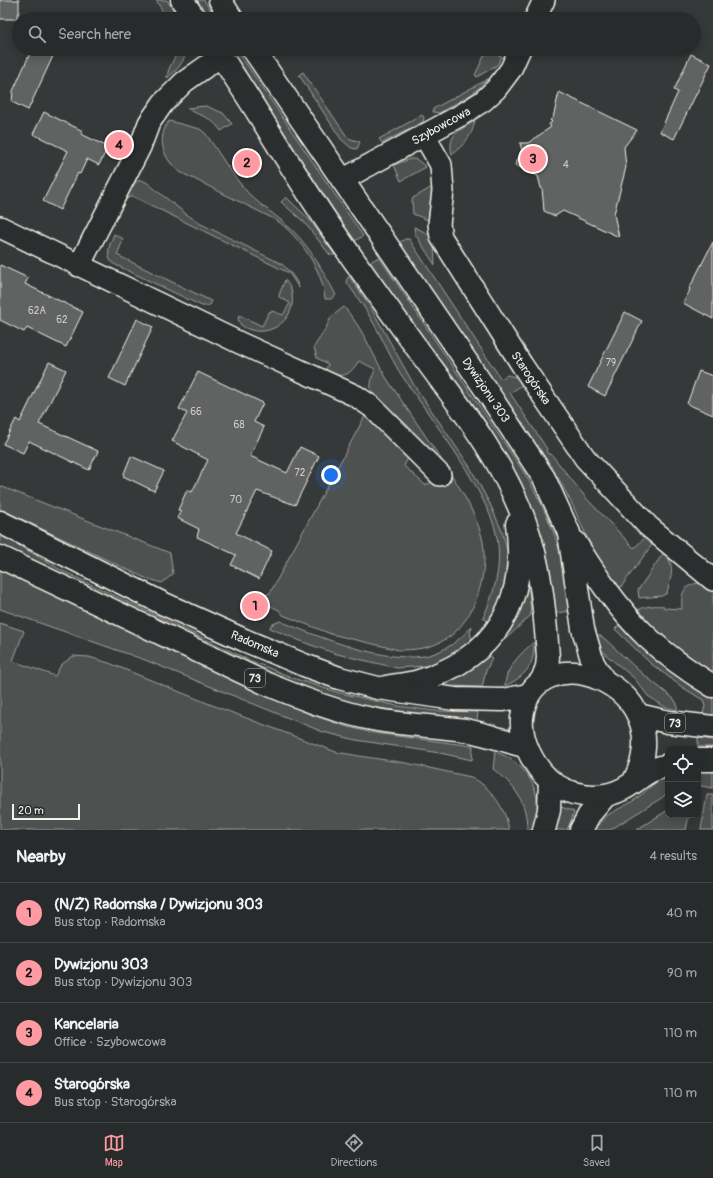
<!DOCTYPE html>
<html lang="en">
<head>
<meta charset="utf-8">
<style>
	body { margin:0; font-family:Pangolin,sans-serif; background:#343737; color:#f1f3f6 }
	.controls { position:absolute; right:12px; bottom:12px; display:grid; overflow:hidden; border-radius:8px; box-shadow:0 2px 10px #0003 }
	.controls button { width:36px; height:36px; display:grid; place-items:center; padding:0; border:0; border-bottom:1px solid #444747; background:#282b2b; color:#f1f3f6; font:20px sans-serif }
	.scale { position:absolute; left:12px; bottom:10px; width:68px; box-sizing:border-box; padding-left:4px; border:2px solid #f4f1e8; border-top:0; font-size:11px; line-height:14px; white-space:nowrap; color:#f4f1e8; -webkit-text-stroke:3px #2a2d2e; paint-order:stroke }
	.you { position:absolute; left:331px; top:475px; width:14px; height:14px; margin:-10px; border:3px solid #fff; border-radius:50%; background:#1a73e8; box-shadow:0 0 0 6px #1a73e833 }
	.badge { display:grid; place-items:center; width:26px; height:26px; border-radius:50%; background:#ff9aa2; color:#111; font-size:13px; font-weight:700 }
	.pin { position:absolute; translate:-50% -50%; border:2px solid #fff; box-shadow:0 1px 4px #0006 }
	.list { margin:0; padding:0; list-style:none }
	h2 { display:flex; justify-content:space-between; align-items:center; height:52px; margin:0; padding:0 16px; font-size:17px }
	h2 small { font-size:13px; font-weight:400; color:#a5a7a9 }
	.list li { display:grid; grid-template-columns:26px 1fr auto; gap:12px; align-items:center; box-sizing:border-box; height:60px; padding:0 16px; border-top:1px solid #444747 }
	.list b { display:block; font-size:15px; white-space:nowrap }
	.list p { margin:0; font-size:13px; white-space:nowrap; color:#a5a7a9 }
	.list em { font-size:13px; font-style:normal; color:#a5a7a9 }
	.icon { flex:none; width:22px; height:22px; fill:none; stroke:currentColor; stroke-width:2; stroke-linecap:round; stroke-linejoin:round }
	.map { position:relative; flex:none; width:713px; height:830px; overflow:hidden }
	.search { position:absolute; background:#282b2b; box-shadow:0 2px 10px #0003; left:12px; right:12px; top:12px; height:44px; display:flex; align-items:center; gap:10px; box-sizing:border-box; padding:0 14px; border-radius:22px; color:#a5a7a9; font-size:15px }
	.sheet { height:292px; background:#282b2b }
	nav { display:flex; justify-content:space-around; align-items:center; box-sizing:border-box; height:56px; border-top:1px solid #444747; background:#282b2b; font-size:11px; color:#a5a7a9 }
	nav a { display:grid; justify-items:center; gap:2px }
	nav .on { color:#ff9aa2 }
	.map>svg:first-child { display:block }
	.green { fill:#4e514f; stroke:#a1a19c }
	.building { fill:#616362; stroke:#f4f1e8 }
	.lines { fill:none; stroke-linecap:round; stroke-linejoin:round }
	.minor-casing { stroke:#f4f1e8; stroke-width:24 }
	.secondary-casing { stroke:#f4f1e8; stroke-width:25 }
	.primary-casing { stroke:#f4f1e8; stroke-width:25 }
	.minor { stroke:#2a2d2e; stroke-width:21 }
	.secondary { stroke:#2a2d2e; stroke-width:22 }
	.primary { stroke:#2a2d2e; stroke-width:22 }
	.labels { text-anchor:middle; stroke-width:3.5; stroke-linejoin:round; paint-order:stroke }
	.number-label { font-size:10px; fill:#cfcec6 }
	.shield { fill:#2a2d2e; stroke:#b7b6b0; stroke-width:1 }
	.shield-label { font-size:11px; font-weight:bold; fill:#f4f1e8 }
	.street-label { font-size:12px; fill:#f4f1e8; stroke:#2a2d2e }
</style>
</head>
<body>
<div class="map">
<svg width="713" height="830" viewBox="0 0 713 830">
	<rect width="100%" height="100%" fill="#363939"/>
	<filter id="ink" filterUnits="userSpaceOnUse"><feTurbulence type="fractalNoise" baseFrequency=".025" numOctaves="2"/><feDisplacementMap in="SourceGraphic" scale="8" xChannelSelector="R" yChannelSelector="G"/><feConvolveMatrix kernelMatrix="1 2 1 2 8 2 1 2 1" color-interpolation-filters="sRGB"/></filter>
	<g filter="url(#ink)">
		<path class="green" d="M156 0H167L179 19H167Z
			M197 0H204L216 19H210Z
			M177 49H187C184 62 178 70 167 78 167 68 176 59 177 49Z
			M230 49H236L363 236 353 242 298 161 244 69Z
			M487 50 502 57 497 65 477 77 475 75Z
			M303 72 348 138 360 142 357 149 351 148 341 139 299 75Z
			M488 79 472 94 439 113 433 112V109Z
			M206 106 223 113 232 124 221 131C209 114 201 118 187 108Z
			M422 115 424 117 423 122 382 143 379 139Z
			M169 121 200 129 206 134C220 154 232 176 249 194 262 207 278 216 291 229 311 248 323 271 336 295L331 299H325C323 270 299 236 276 220L180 172C163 159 156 139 169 121Z
			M475 121C472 136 464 145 452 154 447 134 460 130 475 121Z
			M410 159H416L426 167 401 181 394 165Z
			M141 180 146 182 186 214 201 224 282 264C290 272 296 278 299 288L289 273 132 196 124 200C128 190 130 183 141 180Z
			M434 186 428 220 413 214 412 201 413 198Z
			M286 197 309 219 335 255H330L304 222 281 202Z
			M414 227C419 229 425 232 429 235 436 242 434 256 435 265L415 234Z
			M114 234 122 238 123 240 117 255 211 301V304L207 306H202L112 263C105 253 110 244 114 234Z
			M405 239H409L501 379 507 375 520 378 524 384 510 393 547 449 546 451 548 454H551L587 499 634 548 647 536 654 542 618 591 596 557 573 506 560 481 399 243Z
			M379 257 523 471C541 500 554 529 563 562 567 577 569 594 572 611L556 613C551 564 539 517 517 474 505 451 490 431 476 410 441 360 403 313 368 263Z
			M349 276 370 306 414 385 470 467 490 504 502 531 508 553 507 576 504 591 491 623 483 618C495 591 503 564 496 533 494 523 489 512 484 502 462 456 428 415 400 373 389 355 381 335 370 317 363 305 354 293 346 281Z
			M285 280C288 284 292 289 292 294 297 322 264 342 241 325L238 319 239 315 262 326 269 312 272 311 283 315 290 303 279 297V295Z
			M344 307C350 314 355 321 360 329 370 345 377 363 387 379 403 403 419 426 435 450 453 477 473 505 482 537 488 562 481 595 468 616 451 643 429 650 399 650L331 634 283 615 279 610 256 599 270 593 365 416 409 456 404 466 425 485 435 481 372 395C369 385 372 379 375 369L359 361C348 377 343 378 325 372L328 364 317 358 314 347 326 328 331 317Z
			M0 486 170 553 173 574 162 583 143 577 0 509Z
			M0 534 61 570 247 659 296 679 336 692 398 706 435 711 478 712 477 721 398 711 367 706 342 700 284 681 0 548Z
			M664 552C676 567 671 576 667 593L662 596 639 598 638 590Z
			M0 568 309 714 348 727 374 733 473 746 472 760 440 753 356 740 323 732 145 660 0 609Z
			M698 583 704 584 713 590V677L681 655 635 612C642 606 655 605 664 606V608L682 609C681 595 682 586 698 583Z
			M524 589H526L529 591 531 615 508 637 504 634Z
			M280 621C318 637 389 665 429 655 447 650 460 640 472 626L470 633 473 643 444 661 425 666 397 668 337 654 308 644 270 628 271 625Z
			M0 623 24 631 13 661 55 676 61 665 73 656 89 657 109 663 212 705 336 752 365 757 406 763 471 777C491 787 506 809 509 830H0Z
			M621 623 686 680 713 699V715L703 714 705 706 703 700 682 687 650 663 615 629Z
			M594 635H599L605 639 638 670 674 699 677 704V710L665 707 648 696 634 678 605 654 598 645Z
			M534 642C535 665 526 676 505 686 505 668 522 652 534 642Z
			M487 654 492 658 486 671 482 687 445 686 441 684Z
			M698 738 713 740V747H698Z
			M495 752C516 758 534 777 537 799 538 809 536 820 533 830H527C527 802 515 785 493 769Z
			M698 771H713V788L701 786 699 783Z
			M668 776V792L663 797 610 830H595C605 811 622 810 637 798 648 790 656 780 668 776Z
			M707 795H713V830H701Z
			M561 807 573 811 574 813 567 830H552L558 808Z
			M668 810V815H689L686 830H636Z"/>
		<path class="building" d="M0 0H19V12L16 19H0Z
			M32 49H43L54 54 28 110 12 102 13 91Z
			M691 54 711 64 674 139 660 132 678 92 674 90Z
			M559 92 637 130 624 147 626 167 614 214 619 237 563 211 555 216 544 211 542 188H541L538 176 515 165 522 150 520 143H528L551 127 549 124 552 122 550 120 553 118Z
			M44 112 83 131 81 134 108 147 99 165 87 159 80 174 78 173 60 210 43 201 68 151 33 134Z
			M713 242V319L683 303 690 290 689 289Z
			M0 265 28 278 25 284 83 312 66 347 27 328 24 332 0 320Z
			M625 312 642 321 605 396 588 387 605 352Z
			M137 319 153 327 125 386 109 378Z
			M49 362 66 370 39 424 98 451 89 470 29 441 23 453 3 444 16 419 20 422Z
			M699 371 713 376V415L687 404Z
			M198 372 263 403 254 422 264 427 250 456 287 473 300 447 319 456 295 505 257 491 236 533 272 551 259 579 231 565 236 555 197 537 199 529 177 518 181 511 178 510 187 490 192 492 208 460 172 441 187 413 179 409Z
			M131 456 164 471 154 491 123 476Z"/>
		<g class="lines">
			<g class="minor-casing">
				<path id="minor" d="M535 19 544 0
					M424 135 441 165 443 191 439 224 441 237 522 365 585 458 648 526 713 580
					M342 180 461 115 483 101 496 89 511 69 520 49
					M0 227 240 343 356 396 372 407 440 475
					M79 266 140 147 149 123 163 103 184 82 221 56"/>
			</g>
			<g class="secondary-casing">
				<path id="secondary" d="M182 0 195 19
					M220 0 232 19
					M216 49C259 111 295 177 339 239 365 276 392 314 419 351 459 405 504 461 526 525 541 568 545 612 548 657L547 667 542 680
					M253 49 486 390 544 478 569 533 583 629 593 663 603 679
					M575 542C596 576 618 609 647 637 667 656 690 672 713 686
					M386 687C397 685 409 684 419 681 495 657 528 603 517 524
					M544 830 549 810 550 781
					M581 830 589 815 606 795"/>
			</g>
			<g class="primary-casing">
				<path id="primary" d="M0 522 162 603 244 640 304 665 339 678 378 688 455 699 503 700 528 695
					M0 557 267 684C303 699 339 713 377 720 406 725 436 726 465 730 486 734 506 741 527 747
					M638 715 668 722 713 727
					M698 760H713
					M634 781C684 683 531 629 522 718 520 740 533 765 549 780 569 797 600 801 623 789 633 784 641 776 651 771 656 768 662 767 668 765"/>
			</g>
			<use href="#minor" class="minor"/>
			<use href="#secondary" class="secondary"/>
			<use href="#primary" class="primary"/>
		</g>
	</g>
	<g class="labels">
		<g class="number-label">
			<text x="566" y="168">4</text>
			<text x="37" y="314">62A</text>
			<text x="62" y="323">62</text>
			<text x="611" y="366">79</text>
			<text x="196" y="415">66</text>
			<text x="239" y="428">68</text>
			<text x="300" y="476">72</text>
			<text x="236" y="503">70</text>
		</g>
		<g class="shield">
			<rect x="245" y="669" width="20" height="18" rx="3"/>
			<rect x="665" y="714" width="20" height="18" rx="3"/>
		</g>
		<g class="shield-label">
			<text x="255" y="682">73</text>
			<text x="675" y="727">73</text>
		</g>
		<g class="street-label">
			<text transform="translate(441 126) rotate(-29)" y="4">Szybowcowa</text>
			<text transform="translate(531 378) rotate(56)" y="4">Starogórska</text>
			<text transform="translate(486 390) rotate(56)" y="4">Dywizjonu 303</text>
			<text transform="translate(255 644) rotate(23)" y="4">Radomska</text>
		</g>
	</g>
</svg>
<div class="controls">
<button><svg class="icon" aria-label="locate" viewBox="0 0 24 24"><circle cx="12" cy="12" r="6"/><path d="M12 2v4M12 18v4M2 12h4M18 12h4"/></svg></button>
<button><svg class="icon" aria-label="layers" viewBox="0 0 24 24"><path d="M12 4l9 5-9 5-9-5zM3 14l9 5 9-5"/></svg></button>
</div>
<div class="scale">20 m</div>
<div class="you"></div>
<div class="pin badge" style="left:255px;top:606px">1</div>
<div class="pin badge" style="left:247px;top:163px">2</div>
<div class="pin badge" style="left:533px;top:159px">3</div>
<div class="pin badge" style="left:119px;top:145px">4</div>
<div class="search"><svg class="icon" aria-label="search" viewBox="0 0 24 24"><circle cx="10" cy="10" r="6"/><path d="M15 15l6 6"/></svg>Search here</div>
</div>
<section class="sheet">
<h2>Nearby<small>4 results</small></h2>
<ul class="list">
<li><span class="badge">1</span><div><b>(N/Ż) Radomska / Dywizjonu 303</b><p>Bus stop · Radomska</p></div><em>40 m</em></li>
<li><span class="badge">2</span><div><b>Dywizjonu 303</b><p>Bus stop · Dywizjonu 303</p></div><em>90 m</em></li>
<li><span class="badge">3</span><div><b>Kancelaria</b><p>Office · Szybowcowa</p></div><em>110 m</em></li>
<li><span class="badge">4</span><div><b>Starogórska</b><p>Bus stop · Starogórska</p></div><em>110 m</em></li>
</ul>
</section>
<nav>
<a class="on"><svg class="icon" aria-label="map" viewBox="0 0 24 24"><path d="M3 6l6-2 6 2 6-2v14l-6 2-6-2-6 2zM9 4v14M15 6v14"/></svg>Map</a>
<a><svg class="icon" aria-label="directions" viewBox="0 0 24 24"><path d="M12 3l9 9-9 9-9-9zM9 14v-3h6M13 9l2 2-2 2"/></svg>Directions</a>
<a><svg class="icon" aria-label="saved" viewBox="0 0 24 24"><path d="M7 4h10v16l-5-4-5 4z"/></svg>Saved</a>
</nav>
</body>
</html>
